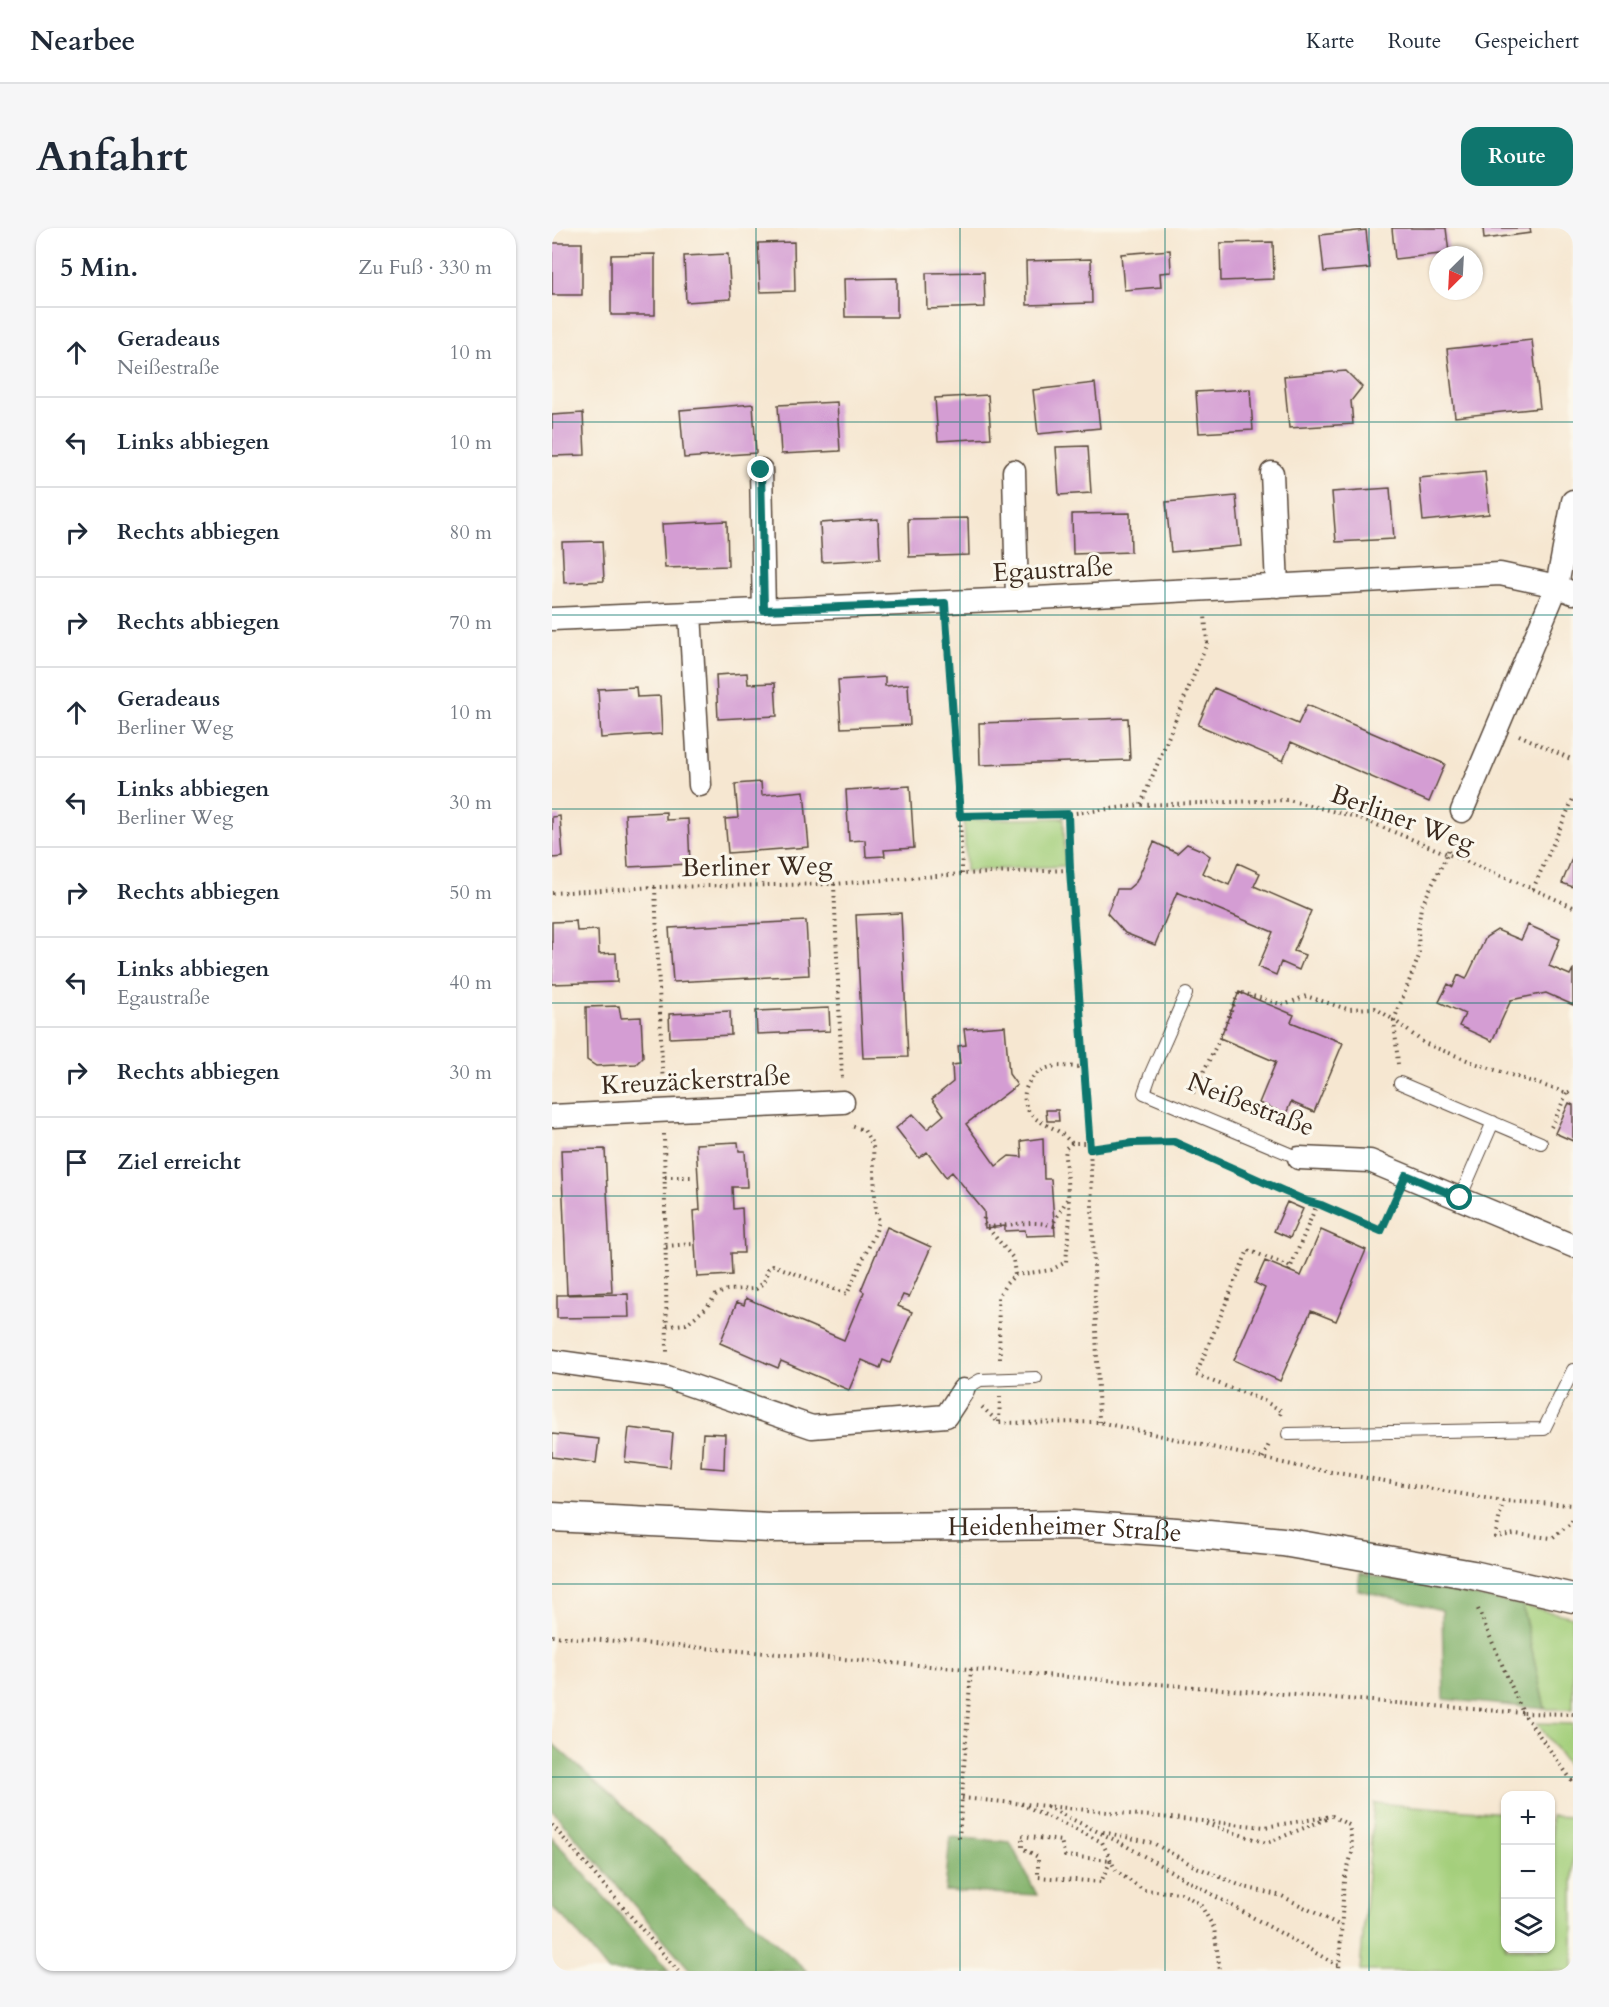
<!DOCTYPE html>
<html lang="de">
<head>
<meta charset="utf-8">
<style>
	body { margin:0; font-family:Cardo,serif; background:#f6f6f7; color:#1f2937 }
	.controls { position:absolute; right:18px; bottom:18px; display:grid; overflow:hidden; border-radius:12px; box-shadow:0 2px 4px #0004 }
	.controls button { width:54px; height:54px; display:grid; place-items:center; padding:0; border:0; border-bottom:2px solid #e0e1e3; background:#fff; color:#1f2937; font:30px sans-serif }
	.compass { position:absolute; left:877px; top:18px; width:54px; height:54px; border-radius:50%; background:#fff; box-shadow:0 2px 4px #0004; rotate:204deg }
	.stop { position:absolute; width:18px; height:18px; margin:-14px; border:4px solid #0f766e; border-radius:50%; background:#fff }
	.stop.end { background:#0f766e; border-color:#fff; box-shadow:0 2px 6px #0008 }
	.list { margin:0; padding:0; list-style:none }
	h2 { display:flex; justify-content:space-between; align-items:center; height:78px; margin:0; padding:0 24px; font-size:26px }
	h2 small { font-size:20px; font-weight:400; color:#747a83 }
	.list li { display:grid; grid-template-columns:39px 1fr auto; gap:18px; align-items:center; box-sizing:border-box; height:90px; padding:0 24px; border-top:2px solid #e0e1e3 }
	.list b { display:block; font-size:22px; white-space:nowrap }
	.list p { margin:0; font-size:20px; white-space:nowrap; color:#747a83 }
	.list em { font-size:20px; font-style:normal; color:#747a83 }
	.icon { flex:none; width:33px; height:33px; fill:none; stroke:currentColor; stroke-width:2; stroke-linecap:round; stroke-linejoin:round }
	.map { position:relative; flex:none; width:1021px; height:1743px; overflow:hidden; border-radius:18px }
	header { display:flex; align-items:center; gap:36px; box-sizing:border-box; height:84px; padding:0 30px; background:#fff; border-bottom:2px solid #e0e1e3 }
	header strong { font-size:28px }
	nav { display:flex; gap:33px; margin-inline-start:auto; font-size:21px }
	.intro { display:flex; align-items:center; justify-content:space-between; box-sizing:border-box; height:144px; padding:0 36px }
	h1 { margin:0; font-size:42px }
	.button { padding:15px 27px; border-radius:18px; background:#0f766e; color:#fff; font-size:21px; font-weight:700 }
	main { display:flex; gap:36px; padding:0 36px }
	aside { flex:1; background:#fff; border-radius:18px; box-shadow:0 2px 4px #0004 }
	.map>svg:first-child { display:block }
	.green { fill:#a4cf7c; stroke:#707c4d; stroke-width:1.5 }
	.forest { fill:#83b26c; stroke:#5f6e45; stroke-width:1.5 }
	.building { fill:#d49dd3 }
	.lines { fill:none; stroke-linecap:round; stroke-linejoin:round }
	.service-casing { stroke:#574639; stroke-width:14 }
	.minor-casing { stroke:#574639; stroke-width:25 }
	.tertiary-casing { stroke:#574639; stroke-width:31 }
	.path { stroke:#574639; stroke-width:4; stroke-dasharray:1.5 4.5; stroke-linecap:butt }
	.service { stroke:#fff; stroke-width:12 }
	.minor { stroke:#fff; stroke-width:22 }
	.tertiary { stroke:#fff; stroke-width:28 }
	.route { stroke:#0f766e; stroke-width:8 }
	.grid { fill:none; stroke:#0f766e; stroke-width:1.5; stroke-opacity:0.55 }
	.labels { text-anchor:middle; stroke-width:6; stroke-linejoin:round; paint-order:stroke }
	.street-label { font-size:26px; fill:#3b2a1e; stroke:#fbf7ec }
</style>
</head>
<body>
<header>
<strong>Nearbee</strong>
<nav><a>Karte</a><a>Route</a><a>Gespeichert</a></nav>
</header>
<div class="intro"><h1>Anfahrt</h1><a class="button">Route</a></div>
<main>
<aside>
<h2>5 Min.<small>Zu Fuß · 330 m</small></h2>
<ul class="list">
<li><svg class="icon" aria-label="ahead" viewBox="0 0 24 24"><path d="M12 20V5M6 11l6-6 6 6"/></svg><div><b>Geradeaus</b><p>Neißestraße</p></div><em>10 m</em></li>
<li><svg class="icon" aria-label="left" viewBox="0 0 24 24"><path d="M17 20v-9H6M10 6l-5 5 5 5"/></svg><div><b>Links abbiegen</b></div><em>10 m</em></li>
<li><svg class="icon" aria-label="right" viewBox="0 0 24 24"><path d="M7 20v-9h11M14 6l5 5-5 5"/></svg><div><b>Rechts abbiegen</b></div><em>80 m</em></li>
<li><svg class="icon" aria-label="right" viewBox="0 0 24 24"><path d="M7 20v-9h11M14 6l5 5-5 5"/></svg><div><b>Rechts abbiegen</b></div><em>70 m</em></li>
<li><svg class="icon" aria-label="ahead" viewBox="0 0 24 24"><path d="M12 20V5M6 11l6-6 6 6"/></svg><div><b>Geradeaus</b><p>Berliner Weg</p></div><em>10 m</em></li>
<li><svg class="icon" aria-label="left" viewBox="0 0 24 24"><path d="M17 20v-9H6M10 6l-5 5 5 5"/></svg><div><b>Links abbiegen</b><p>Berliner Weg</p></div><em>30 m</em></li>
<li><svg class="icon" aria-label="right" viewBox="0 0 24 24"><path d="M7 20v-9h11M14 6l5 5-5 5"/></svg><div><b>Rechts abbiegen</b></div><em>50 m</em></li>
<li><svg class="icon" aria-label="left" viewBox="0 0 24 24"><path d="M17 20v-9H6M10 6l-5 5 5 5"/></svg><div><b>Links abbiegen</b><p>Egaustraße</p></div><em>40 m</em></li>
<li><svg class="icon" aria-label="right" viewBox="0 0 24 24"><path d="M7 20v-9h11M14 6l5 5-5 5"/></svg><div><b>Rechts abbiegen</b></div><em>30 m</em></li>
<li><svg class="icon" aria-label="arrive" viewBox="0 0 24 24"><path d="M6 21V4h12l-3 4 3 4H6"/></svg><div><b>Ziel erreicht</b></div></li>
</ul>
</aside>
<div class="map">
<svg width="1021" height="1743" viewBox="0 0 1021 1743">
	<rect width="100%" height="100%" fill="#fbf7ec"/>
	<filter id="ink" filterUnits="userSpaceOnUse"><feTurbulence type="fractalNoise" baseFrequency=".0167" numOctaves="2"/><feDisplacementMap in="SourceGraphic" scale="12" xChannelSelector="R" yChannelSelector="G"/><feConvolveMatrix kernelMatrix="1 2 1 2 8 2 1 2 1" color-interpolation-filters="sRGB"/></filter>
	<filter id="wash" filterUnits="userSpaceOnUse"><feTurbulence type="fractalNoise" baseFrequency=".008" numOctaves="4" result="noise"/><feDisplacementMap in="SourceGraphic" scale="24" xChannelSelector="R" yChannelSelector="G"/><feGaussianBlur stdDeviation="1.35" result="paint"/><feColorMatrix in="noise" values="0 0 0 0 0 0 0 0 0 0 0 0 0 0 0 0 0 1.4 0 .05"/><feComposite in="paint" operator="in"/></filter>
	<g filter="url(#wash)">
		<rect width="100%" height="100%" fill="#f6e7d1"/>
		<path class="green" d="M512 590 513 638 414 643 412 592Z
			M970 1377 1021 1389V1481H993Z
			M985 1495 1021 1496V1544Z
			M822 1575 953 1585 954 1720H999V1588L1021 1589V1743H808Z"/>
		<path class="forest" d="M808 1346 970 1377 993 1481 892 1471 890 1382 806 1362Z
			M0 1515 255 1743H139L0 1582Z
			M0 1609 117 1743H56L16 1694 0 1679Z
			M398 1609 458 1614 485 1667 393 1663Z"/>
		<g id="blocks">
			<path class="building" d="M840 0H894L897 25 843 31Z
				M931 0H978L979 5 932 11Z
				M814 2 818 40 772 44 768 7Z
				M242 14 243 63 208 64 206 15Z
				M721 14 722 51 669 53 668 15Z
				M0 15H30V67H0Z
				M618 22 619 44 608 45 609 59 572 62 569 26Z
				M103 26V87H59V27Z
				M176 26 179 71 134 74 132 28Z
				M539 31 540 75 475 77 474 33Z
				M432 44 433 79 375 81 374 45Z
				M345 50V89H293L292 51Z
				M980 112 988 180 903 189 895 121Z
				M794 143 810 159 799 173 801 196 737 200 732 148Z
				M543 155 548 200 486 206 481 162Z
				M698 161 701 202 647 205 644 164Z
				M436 167 439 210 386 213 383 170Z
				M285 174 288 223 229 226 226 177Z
				M201 176 204 225 132 230 128 182Z
				M31 185 33 227 0 228V187Z
				M536 218 539 265 507 267 504 219Z
				M933 244 937 286 871 293 867 250Z
				M838 260 842 311 784 314 780 264Z
				M684 268 689 318 619 324 614 274Z
				M578 285 579 324 521 326 520 286Z
				M416 290 417 327 357 329 356 291Z
				M326 291 328 331 270 334 268 295Z
				M175 293 176 338 113 340 110 296Z
				M50 313 52 353 12 355 10 314Z
				M195 445 196 456 223 455 225 488 166 491 164 447Z
				M333 449V458L356 456 358 497 289 500 286 452Z
				M84 459 85 469 108 468 110 506 49 510 46 461Z
				M662 460 746 496 755 477 893 536 877 574 739 514 731 533 646 497Z
				M576 490 578 532 428 537 427 495Z
				M209 554 210 567 252 563 257 619 176 625 173 591 186 590 183 556Z
				M358 558 362 620 332 622 333 628 314 629 313 612 297 613 294 562Z
				M114 584V592L136 591 138 636 76 639 73 586Z
				M8 588 11 629 0 630V589Z
				M602 614 625 625 635 616 649 622 658 628 650 645 677 657 686 635 708 645 702 658 759 683 742 723 753 727 747 742 729 734 724 747 706 739 721 704 625 664 603 717 573 705 555 685 565 661H576L584 654Z
				M1021 628V659L1010 655Z
				M349 685 356 829 311 830 304 687Z
				M24 693 25 703 46 702 47 726 64 725 65 754 0 756V694Z
				M254 693 257 747 121 754 117 700Z
				M976 697 1008 711 997 738 1018 747 1021 741V777L994 765 959 772 940 813 907 798 913 786 887 774 896 756 901 759 906 747 914 751 934 709 945 702 969 712Z
				M687 764 742 787 739 794 791 815 762 884 739 874 734 886 707 875 724 834 668 810Z
				M67 778 69 790 89 789 91 829 84 836 44 838 35 832 34 779Z
				M277 780 278 803 205 806 204 783Z
				M178 783 179 807 118 810 117 786Z
				M453 798 457 846 465 857 414 896 444 938 457 928 470 929 469 913 491 910 492 951H499L503 1007 474 1008 473 1002 453 1003V998L433 1000 432 983 400 944 394 949 375 924 367 930 344 900 361 886 375 901 392 887 380 871 401 854 400 837 408 836 406 818 414 817 412 801Z
				M1017 875 1021 877V913L1003 905Z
				M494 882H506L507 893H495Z
				M186 914 187 923H193L195 959H180L181 981 190 980 192 1025H179L180 1047 145 1049 141 983 148 982 144 916Z
				M53 921 60 1064 15 1066 9 922Z
				M735 974 751 981 738 1010 722 1003Z
				M335 999 379 1019 357 1069 351 1067 346 1078 360 1084 338 1135 331 1132 328 1140 310 1132 297 1162 229 1133 226 1140 168 1115 185 1074 192 1077 194 1070 292 1112 312 1064 309 1062Z
				M769 1002 814 1022 784 1093 759 1083 728 1153 682 1132 713 1060 703 1055 713 1033 749 1048Z
				M76 1066 77 1089 5 1090V1067Z
				M77 1200 121 1205 118 1239 73 1234Z
				M151 1205 173 1206 172 1241 149 1239Z
				M0 1206 47 1211 44 1235 0 1229Z"/>
		</g>
	</g>
	<g filter="url(#ink)">
		<use href="#blocks" fill-opacity="0" stroke="#574639" stroke-width="1.5"/>
		<g class="lines">
			<g class="service-casing">
				<path id="service" d="M634 766 599 845 592 865 747 930
					M848 855 989 915
					M908 970 941 894
					M411 1162 428 1152 484 1150
					M736 1206 992 1201 1021 1142"/>
			</g>
			<g class="minor-casing">
				<path id="minor" d="M209 242 212 382
					M462 243 465 371
					M720 245 725 358
					M138 385 148 557
					M0 391 465 371 948 346 1005 358 1021 365
					M910 583 1005 358 1021 273
					M0 888 291 874
					M747 930 818 933 1021 1018
					M0 1133 115 1149 260 1199 394 1188 411 1162"/>
			</g>
			<g class="tertiary-casing">
				<g id="tertiary">
					<path id="s1" d="M0 1289 219 1300 520 1297 624 1304 731 1314 921 1347 1021 1370"/>
				</g>
			</g>
			<path class="path" d="M394 397 408 588
				M967 507 1021 532
				M589 576 655 415 653 387
				M902 605 895 627 869 679 866 701 867 728 842 792 872 815 925 836 1015 865 1021 862
				M518 642 538 915 547 1194
				M410 646 408 588 516 586 589 577 736 572 808 590 981 661 1021 679
				M282 656 290 850
				M103 659 111 860
				M981 661 1021 571
				M0 665 103 659 282 656 410 646 518 642 516 586
				M641 865 668 810 687 764 732 777 754 768 795 781 823 780 842 792 846 836
				M999 899C1006 887 1009 876 1015 865
				M112 906 115 1124
				M520 915C516 912 513 908 510 906 500 898 486 895 478 885 464 866 479 843 499 839 509 837 522 839 532 839
				M539 921 580 915 622 914 754 973 769 977 829 1003 844 970
				M113 949H143
				M432 990 431 994 461 1030 463 1047
				M435 999C458 998 479 991 502 998V994L516 970
				M114 1018 140 1016
				M737 1043 765 976
				M115 1098 134 1096 154 1080 164 1067 175 1062 204 1061 212 1054 216 1041 221 1037 295 1066 324 1003 327 992 324 985 323 968 321 917 312 902 299 898
				M448 1131 446 1069 454 1056 463 1047 499 1042 514 1034 518 988 513 929 514 920 520 915H538
				M430 1179 447 1195 547 1194 745 1238 951 1273 1021 1277
				M728 1187 730 1183 710 1172 644 1147 696 1022 739 1039
				M447 1194 448 1169
				M711 1230 718 1214
				M951 1273 943 1309 963 1306 1000 1310 1019 1295 1021 1291
				M926 1381 971 1485 1021 1486
				M0 1408 971 1485 1021 1554
				M410 1570 713 1599 780 1588 797 1597 801 1622 792 1652 787 1743
				M469 1576 550 1614 564 1643 591 1662 629 1665 648 1676 662 1700 668 1743
				M495 1579 567 1614 787 1738
				M654 1596 715 1615 774 1591
				M0 1597 126 1743
				M551 1604 601 1615 642 1638 692 1659 730 1668 789 1698
				M470 1608 509 1613 513 1628 559 1632 549 1654 486 1649V1629L470 1620Z
				M407 1610 419 1441"/>
			<use href="#service" class="service"/>
			<use href="#minor" class="minor"/>
			<use href="#tertiary" class="tertiary"/>
		</g>
	</g>
	<g class="lines" filter="url(#ink)">
		<path class="route" d="M209 242 212 382 393 375 408 588 516 586 518 642 538 921 580 915 622 914 754 973 769 977 829 1003 854 947 908 970"/>
	</g>
	<path class="grid" d="M204 0V1743M408 0V1743M613 0V1743M817 0V1743M0 194H1021M0 387H1021M0 581H1021M0 775H1021M0 968H1021M0 1162H1021M0 1356H1021M0 1549H1021"/>
	<g class="labels">
		<g class="street-label">
			<text transform="translate(501 341) rotate(-3)" y="9">Egaustraße</text>
			<text transform="translate(851 590) rotate(20)" y="9">Berliner Weg</text>
			<text transform="translate(205 638) rotate(-1)" y="9">Berliner Weg</text>
			<text transform="translate(144 852) rotate(-3)" y="9">Kreuzäckerstraße</text>
			<text transform="translate(699 876) rotate(21)" y="9">Neißestraße</text>
			<text dy="9" stroke="none"><textPath href="#s1" startOffset="513">Heidenheimer Straße</textPath></text>
		</g>
	</g>
</svg>
<div class="controls">
<button>+</button>
<button>−</button>
<button><svg class="icon" aria-label="layers" viewBox="0 0 24 24"><path d="M12 4l9 5-9 5-9-5zM3 14l9 5 9-5"/></svg></button>
</div>
<svg class="compass" viewBox="-18 -18 36 36"><path d="M0-13l5 13h-10z" fill="#e53935"/><path d="M0 13l5-13h-10z" fill="#747a83"/></svg>
<div class="stop" style="left:908px;top:970px"></div>
<div class="stop end" style="left:209px;top:242px"></div>
</div>
</main>
</body>
</html>
